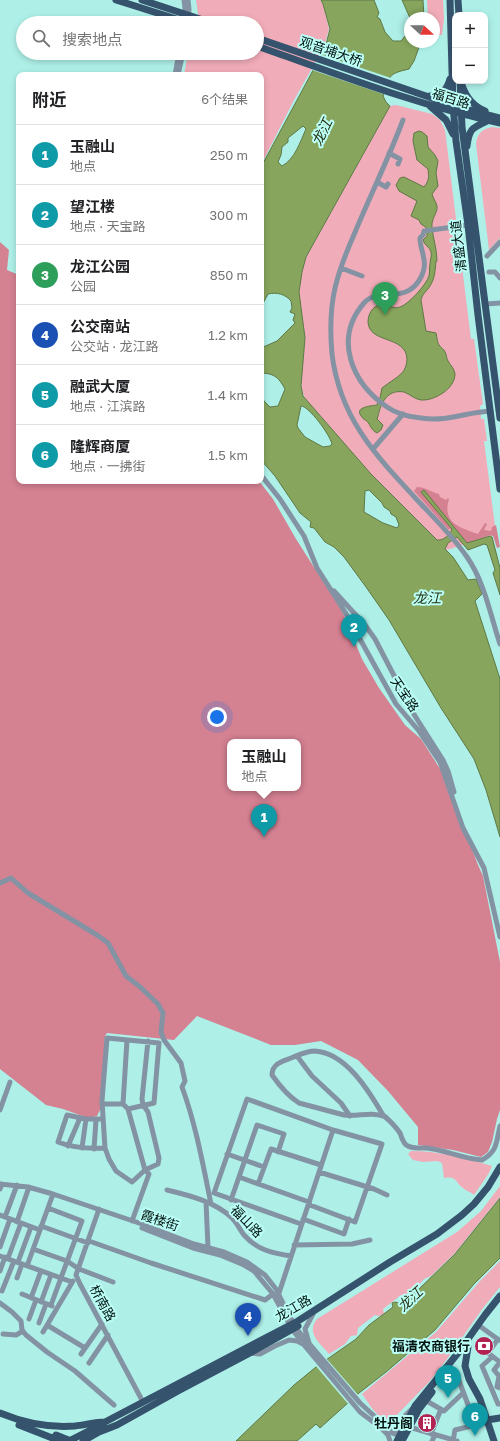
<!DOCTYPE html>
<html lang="zh">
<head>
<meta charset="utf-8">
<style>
	body { margin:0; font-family:"Golos Text","Noto Sans SC",sans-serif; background:#f2f2f2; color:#202124 }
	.controls { position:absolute; right:12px; top:12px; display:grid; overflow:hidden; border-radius:8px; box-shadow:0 2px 6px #0003 }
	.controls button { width:36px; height:36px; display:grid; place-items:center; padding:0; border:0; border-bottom:1px solid #e0e0e0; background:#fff; color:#202124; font:20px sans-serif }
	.compass { position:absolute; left:404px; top:12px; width:36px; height:36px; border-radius:50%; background:#fff; box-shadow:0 2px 6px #0003; rotate:111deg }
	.you { position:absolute; left:217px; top:717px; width:14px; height:14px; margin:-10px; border:3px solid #fff; border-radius:50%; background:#1a73e8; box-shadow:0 0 0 6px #1a73e833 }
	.badge { display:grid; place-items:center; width:26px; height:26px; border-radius:50%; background:#b22253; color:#fff; font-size:13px; font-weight:700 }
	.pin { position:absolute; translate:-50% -33px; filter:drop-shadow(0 1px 2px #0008) }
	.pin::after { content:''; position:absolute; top:21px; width:14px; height:12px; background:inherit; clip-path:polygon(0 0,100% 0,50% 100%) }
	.popup { position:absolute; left:227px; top:739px; width:74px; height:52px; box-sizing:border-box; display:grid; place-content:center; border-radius:8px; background:#fff; filter:drop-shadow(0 1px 3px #0005); font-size:13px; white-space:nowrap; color:#757577 }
	.popup b { font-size:15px; color:#202124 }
	.popup::after { content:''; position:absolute; left:50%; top:100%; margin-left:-8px; border:8px solid transparent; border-top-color:#fff }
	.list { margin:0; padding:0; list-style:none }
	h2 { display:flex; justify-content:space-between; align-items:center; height:52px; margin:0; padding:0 16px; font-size:17px }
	h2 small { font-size:13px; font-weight:400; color:#757577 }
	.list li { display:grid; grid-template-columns:26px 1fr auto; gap:12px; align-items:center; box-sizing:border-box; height:60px; padding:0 16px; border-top:1px solid #e0e0e0 }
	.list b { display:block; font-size:15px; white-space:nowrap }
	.list p { margin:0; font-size:13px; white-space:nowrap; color:#757577 }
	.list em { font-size:13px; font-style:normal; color:#757577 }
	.icon { flex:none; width:22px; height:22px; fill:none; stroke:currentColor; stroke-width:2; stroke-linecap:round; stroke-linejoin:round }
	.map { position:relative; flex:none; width:500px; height:1441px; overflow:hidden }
	.search { position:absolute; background:#fff; box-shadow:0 2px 6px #0003; left:16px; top:16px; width:248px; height:44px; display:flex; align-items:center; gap:10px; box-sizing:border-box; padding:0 14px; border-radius:22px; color:#757577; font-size:15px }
	.panel { position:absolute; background:#fff; box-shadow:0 2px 6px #0003; left:16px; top:72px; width:248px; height:412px; border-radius:8px }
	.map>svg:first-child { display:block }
	.green { fill:#f1acb9 }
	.forest { fill:#d48192; fill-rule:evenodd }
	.water { fill:#87a55c; stroke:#5e7945; fill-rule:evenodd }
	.pier { fill:#aef0e8 }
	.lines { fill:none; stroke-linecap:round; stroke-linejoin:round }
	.minor { stroke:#8393a3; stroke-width:5 }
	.major { stroke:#36536e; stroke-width:7 }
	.major-bridge { stroke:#36536e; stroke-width:7 }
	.labels { text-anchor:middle; stroke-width:4; stroke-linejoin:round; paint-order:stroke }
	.street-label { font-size:13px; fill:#001210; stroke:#bbfef6 }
	.poi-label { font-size:13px; font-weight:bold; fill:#001210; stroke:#bbfef6; text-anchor:end }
	.water-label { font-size:14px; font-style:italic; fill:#253111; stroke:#bbfef6 }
</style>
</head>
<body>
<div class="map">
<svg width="500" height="1441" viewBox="0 0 500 1441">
	<rect width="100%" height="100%" fill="#aef0e8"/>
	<path class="green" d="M196 0H320L323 4 329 29 324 47 294 100 261 165V75H184L188 53H257V23H197L198 14Z
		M427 0H443L444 19 442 35H434V18H428Z
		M396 105 432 114 440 120 445 130 471 339H474L483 404 480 406 481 419H484L487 441H484L496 534 447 550 371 474 307 401C295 385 305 357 305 337 304 322 298 306 299 291 300 279 303 268 306 257L390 106Z
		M492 127 500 128V238L489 250 476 144C477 134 482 129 492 127Z
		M411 1151C440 1151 465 1158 492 1166L489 1173 474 1195C471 1192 466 1191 463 1188 454 1182 458 1176 444 1178L442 1163 437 1161 423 1162 413 1160 408 1154Z
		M500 1186V1197L455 1253 431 1276 424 1279 417 1287 409 1289 410 1293 408 1296 404 1297 401 1295 383 1309 384 1313 382 1315 378 1316 375 1315 358 1328 357 1335 351 1336 345 1344 329 1354C319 1342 306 1333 317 1319L457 1232 481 1211Z
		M500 1261V1287L483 1308 447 1359 429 1382 392 1420C379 1423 369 1403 362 1394L436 1332 480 1281Z"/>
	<path class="forest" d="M0 242 9 250 7 270 19 275V481H259L273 499 296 539 342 611 362 659 379 688 405 725 421 739 444 775 478 865 483 876 500 962V1110L497 1119 492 1142 488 1152 481 1157 453 1150 418 1145V1127L388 1091 358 1060 321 1041 295 1045H271L197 1016 174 1040 107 1033 105 1036 100 1110 97 1116 88 1118 63 1109 46 1105 0 1069ZM230 742H298V788H230Z
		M417 487C425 487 431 492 439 494L440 497 446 500 448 498 449 499C442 523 459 527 478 534L485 523 487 524 484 530 491 531 492 527 496 525 500 547 497 548 493 536 490 535 467 543 450 526 452 529H448L414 491Z"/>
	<path class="water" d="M321 0H374L379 13 377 17 380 19 385 32 393 41H401L410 30V42H421L414 61 409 69C387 74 390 76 383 96L386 102 390 106 306 257 302 272 299 292 305 338 301 386 303 396 371 474 437 540C443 541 450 535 452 529L421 492 424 490 467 543 490 536 492 537 500 568V595L493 573 495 570 487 545 484 544 468 550 457 537 448 543 445 549 453 557 468 580 476 579 482 594 475 601 500 679V837L486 790 474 759 441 708 389 620 366 587 344 557 334 547 325 542 314 528 310 527 311 522 300 513 275 476 261 460V394L264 401 270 407 278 406 285 389C279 378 275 374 263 373L261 374V348L277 341 295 323 293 320 295 314 290 312 292 308 291 301C285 294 277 292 268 294L261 307V167L325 48 330 29 323 4ZM303 126 306 129C300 142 295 159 282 166L278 162 281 155 282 147 288 142V138ZM301 406C309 406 330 435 332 444L330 446 323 447 305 437 298 428 297 425ZM369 490 382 503 384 507 390 511 391 514 396 517 399 525 397 528 383 523 364 512 365 491Z
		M402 0H423L424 18H410Z
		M419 131 422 132 427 136 428 147 435 155 438 161 436 173 438 186 432 194C433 198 436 202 437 206 438 213 431 218 432 227 433 239 437 249 437 261H436C435 271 435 278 430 286 427 291 422 294 421 300L426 331 436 333C437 337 437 342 439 345 441 348 444 349 445 352 447 355 446 358 448 361 451 366 454 368 455 374 455 389 434 401 421 400 414 399 410 394 404 392 387 389 381 403 378 416L377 419 383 425 381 430 377 433C371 430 371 426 367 421 365 420 363 419 362 417 353 407 371 406 377 405L380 398 382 388C388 383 396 379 402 373 405 370 407 364 407 359 406 335 369 344 368 322 368 312 375 303 385 305 390 306 395 309 400 307 409 304 426 285 429 276 430 272 429 268 430 264 430 260 432 256 431 252 430 247 424 245 423 240L427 236V228L421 224 419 220 411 216 417 201 399 191 396 185 400 178 404 177 424 187C429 181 429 177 428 169L417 160 413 141 414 133Z
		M500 1198V1258L474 1284 435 1330 386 1372 359 1393 320 1428 316 1424 297 1441H236L294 1385 316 1367 356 1339 369 1325 393 1307 392 1303 395 1302 398 1303C407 1300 411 1293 419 1289L455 1254Z"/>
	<path class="pier" d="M320 54 391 78 386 95 312 70Z
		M326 1358 359 1396 349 1405 315 1365Z"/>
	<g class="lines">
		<path class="minor" d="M188 0 189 9 188 23
			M156 19 161 23
			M184 23 185 9 184 0
			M175 75 179 53
			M178 75 183 53
			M403 120C388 160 369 198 353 237 346 253 339 271 335 288 330 310 330 332 332 354 340 420 378 458 421 504 437 521 454 538 467 557 485 583 490 614 500 644
			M389 153 400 159 398 164
			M377 182 386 187 388 184
			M468 225 424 231 423 235 420 238C420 253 430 261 420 279 405 305 379 286 364 303 333 339 352 383 387 407 397 414 410 417 421 418 448 422 466 412 491 411
			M487 256 500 242
			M341 268 362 276
			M489 272H495L500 278
			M486 304 500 303
			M373 449 403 414
			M261 475 280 499 304 536 317 568 345 612 396 704 419 731 440 762 463 828 484 868 500 937
			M334 591 365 625 375 639 415 716 443 760 448 771 454 792
			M0 883 11 878 28 893 97 935 108 943 126 976 139 986 158 1004 163 1013 161 1032 164 1040 181 1063 185 1081 182 1087C196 1125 203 1165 211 1204
			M127 1040 123 1104 128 1109 145 1170 149 1174 132 1221
			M297 1056 312 1076 341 1103 350 1116
			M102 1104H123
			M128 1109 154 1103 159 1043 107 1038 102 1101 105 1148 109 1159 116 1171 132 1182 145 1170 158 1164 159 1158 148 1112 143 1105 142 1099 148 1041
			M0 1110 10 1082
			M386 1117C370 1111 359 1117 344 1115L299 1103C288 1096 279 1085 272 1075 272 1064 282 1061 291 1058 299 1055 306 1051 315 1051 346 1053 369 1091 383 1115 389 1120 396 1127 400 1133 402 1138 403 1144 408 1146 413 1149 421 1148 427 1148 445 1150 463 1159 482 1160 498 1151 496 1142 500 1126
			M103 1119H86L67 1115 58 1142C73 1148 88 1149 105 1148
			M68 1146 80 1118
			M82 1148 86 1119
			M94 1149 96 1120
			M227 1154 264 1167
			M319 1172 374 1189 387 1195
			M239 1177 309 1202 310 1205 355 1222 382 1144 333 1130 247 1099 214 1193 301 1224
			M0 1184 28 1187 53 1194 139 1223 194 1244 224 1252 247 1262 265 1275 276 1289 290 1317 299 1332 360 1403 383 1424 403 1433
			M258 1184 271 1149 321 1165
			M0 1189 2 1184
			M167 1190C188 1195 216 1202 232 1218 237 1223 240 1230 244 1235 257 1250 272 1253 291 1256
			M231 1200 257 1125 284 1134 278 1152
			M206 1202 208 1247
			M48 1208 82 1221 51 1305
			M99 1209 76 1275 80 1284 143 1402
			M0 1215 40 1230
			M5 1217 17 1185
			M303 1219 344 1234 349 1219
			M17 1222 29 1187
			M41 1226 88 1243
			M142 1228 193 1248 220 1255 244 1265 254 1271 273 1294 292 1329 304 1345 360 1412 380 1427 401 1437
			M89 1241 151 1263 265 1300 273 1294
			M294 1245 352 1244 370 1240
			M0 1247 10 1219
			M33 1249 67 1261 79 1269 113 1282
			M0 1256 72 1282
			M8 1258 21 1223
			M18 1262 31 1227
			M27 1266 53 1194
			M0 1271 5 1257
			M17 1278 22 1264
			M2 1291 14 1261
			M279 1293 333 1130
			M22 1294 52 1306
			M31 1298 41 1271
			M41 1302 51 1275
			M0 1303 12 1312 21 1321 22 1330 26 1335 47 1352 75 1371 114 1405
			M29 1319 36 1300
			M39 1323 46 1304
			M47 1325 85 1348
			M481 1327 499 1340
			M43 1332 73 1281
			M3 1334 16 1335 23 1331
			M498 1339 488 1353 500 1362
			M309 1343 305 1329 313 1314
			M250 1353 260 1354 275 1346 289 1340 297 1341 303 1344
			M81 1354 102 1324
			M492 1357 482 1366 498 1404H500
			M500 1362 494 1370 499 1376 497 1387 500 1388
			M89 1363 108 1335
			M458 1378 476 1426
			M425 1400 444 1411 463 1393
			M388 1425C397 1426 405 1415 412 1409
			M409 1427 457 1441
			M383 1430 388 1435 390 1441
			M431 1434 441 1409
			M432 1441 435 1435
			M453 1441 455 1430 488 1422"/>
		<path class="major" d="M450 0 453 105 456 141 468 225 478 315 500 489
			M458 0 459 15
			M257 38 461 108 500 118
			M257 46C337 74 417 105 500 123
			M460 81 462 127 500 418
			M462 85C466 97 473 106 485 111
			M430 96C442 95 447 90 450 79
			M430 106 446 120 453 134
			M467 146C469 129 472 128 487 121
			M468 1347 465 1366 469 1379 480 1399 494 1441
			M0 1413C24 1423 49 1428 75 1426 85 1425 95 1422 105 1422L298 1321 390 1262 437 1234 462 1215 474 1204 488 1187 500 1167
			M487 1420 500 1418
			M19 1425 60 1441
			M56 1435 71 1441
			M69 1441 104 1423
			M83 1441 99 1432 117 1425 178 1391 250 1353 298 1326
			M397 1441 415 1406 458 1353 485 1315 500 1296
			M402 1441 419 1409 432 1392"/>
		<path class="major-bridge" d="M116 0 189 23
			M142 0 212 23"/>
	</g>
	<defs>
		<g id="bank-disc" transform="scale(1)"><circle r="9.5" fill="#b22253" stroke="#bbfef6"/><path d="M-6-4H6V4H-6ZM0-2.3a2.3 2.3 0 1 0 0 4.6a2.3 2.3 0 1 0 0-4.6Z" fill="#fff"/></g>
		<g id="building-disc" transform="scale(1)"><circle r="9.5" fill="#b22253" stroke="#bbfef6"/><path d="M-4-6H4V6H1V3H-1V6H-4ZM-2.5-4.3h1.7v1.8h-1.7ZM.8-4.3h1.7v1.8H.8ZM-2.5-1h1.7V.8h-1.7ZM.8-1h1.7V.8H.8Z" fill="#fff"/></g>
	</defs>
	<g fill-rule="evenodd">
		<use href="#bank-disc" x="484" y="1346"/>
		<use href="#building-disc" x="427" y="1423"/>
	</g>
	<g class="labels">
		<g class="street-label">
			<text transform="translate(331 51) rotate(19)" y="5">观音埔大桥</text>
			<text transform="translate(451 98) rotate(17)" y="5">福百路</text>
			<text transform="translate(458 246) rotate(-97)" y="5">清盛大道</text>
			<text transform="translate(405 694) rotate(56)" y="5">天宝路</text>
			<text transform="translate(160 1220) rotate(19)" y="5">霞楼街</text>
			<text transform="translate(247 1221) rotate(46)" y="5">福山路</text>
			<text transform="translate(103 1303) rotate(61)" y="5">桥南路</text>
			<text transform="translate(293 1308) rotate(-30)" y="5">龙江路</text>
		</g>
		<g class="poi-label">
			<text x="470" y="1351">福清农商银行</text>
			<text x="413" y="1428">牡丹阁</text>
		</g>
		<g class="water-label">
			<text transform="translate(322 132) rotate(-64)" y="5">龙江</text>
			<text x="427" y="603">龙江</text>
			<text transform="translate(410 1299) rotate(-43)" y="5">龙江</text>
		</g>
	</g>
</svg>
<div class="controls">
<button>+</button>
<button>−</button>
</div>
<svg class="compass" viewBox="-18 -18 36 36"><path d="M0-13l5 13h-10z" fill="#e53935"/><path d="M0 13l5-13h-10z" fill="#757577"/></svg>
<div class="you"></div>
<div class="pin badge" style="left:264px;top:837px;background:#0f9aa8">1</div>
<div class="popup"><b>玉融山</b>地点</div>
<div class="pin badge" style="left:354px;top:647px;background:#0f9aa8">2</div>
<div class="pin badge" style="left:385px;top:315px;background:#2e9e5b">3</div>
<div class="pin badge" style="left:248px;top:1336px;background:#1a4fb4">4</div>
<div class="pin badge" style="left:448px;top:1398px;background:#0f9aa8">5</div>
<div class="pin badge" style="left:475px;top:1436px;background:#0f9aa8">6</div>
<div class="search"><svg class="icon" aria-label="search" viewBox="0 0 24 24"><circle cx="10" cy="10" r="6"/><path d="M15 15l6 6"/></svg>搜索地点</div>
<section class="panel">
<h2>附近<small>6个结果</small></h2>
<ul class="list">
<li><span class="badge" style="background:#0f9aa8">1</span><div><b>玉融山</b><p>地点</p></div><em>250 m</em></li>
<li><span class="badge" style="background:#0f9aa8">2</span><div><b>望江楼</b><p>地点 · 天宝路</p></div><em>300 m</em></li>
<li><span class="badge" style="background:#2e9e5b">3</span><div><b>龙江公园</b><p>公园</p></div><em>850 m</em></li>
<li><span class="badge" style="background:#1a4fb4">4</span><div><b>公交南站</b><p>公交站 · 龙江路</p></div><em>1.2 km</em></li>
<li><span class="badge" style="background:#0f9aa8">5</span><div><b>融武大厦</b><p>地点 · 江滨路</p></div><em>1.4 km</em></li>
<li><span class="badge" style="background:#0f9aa8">6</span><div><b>隆辉商厦</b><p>地点 · 一拂街</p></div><em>1.5 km</em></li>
</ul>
</section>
</div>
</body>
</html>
